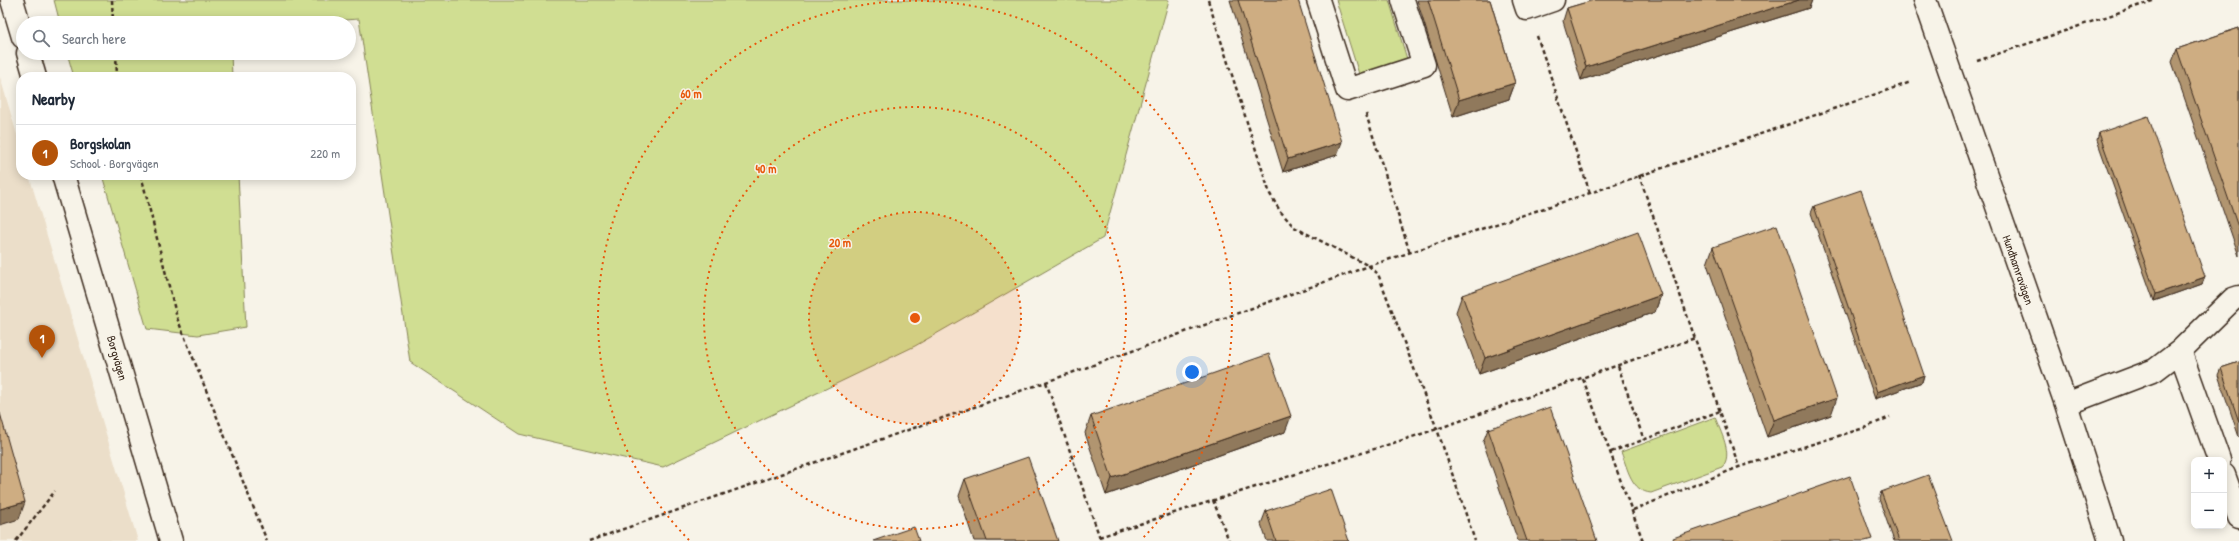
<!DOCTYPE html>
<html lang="en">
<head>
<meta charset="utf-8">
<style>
	body { margin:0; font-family:"Patrick Hand",sans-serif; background:#f6f6f7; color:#1f2937 }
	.controls { position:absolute; right:12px; bottom:12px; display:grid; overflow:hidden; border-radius:8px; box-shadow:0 2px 10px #0003 }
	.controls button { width:36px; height:36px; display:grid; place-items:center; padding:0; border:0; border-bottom:1px solid #e0e1e3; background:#fff; color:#1f2937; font:20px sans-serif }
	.you { position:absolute; left:1192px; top:372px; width:14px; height:14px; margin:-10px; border:3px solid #fff; border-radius:50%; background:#1a73e8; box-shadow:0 0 0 6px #1a73e833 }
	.badge { display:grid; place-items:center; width:26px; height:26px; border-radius:50%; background:#b45309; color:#fff; font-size:13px; font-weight:700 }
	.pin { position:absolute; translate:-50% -33px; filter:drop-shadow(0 1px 2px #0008) }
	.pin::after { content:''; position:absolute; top:21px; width:14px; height:12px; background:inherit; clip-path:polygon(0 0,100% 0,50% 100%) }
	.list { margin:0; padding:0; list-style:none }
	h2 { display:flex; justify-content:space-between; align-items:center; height:52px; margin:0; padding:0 16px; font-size:17px }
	h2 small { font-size:13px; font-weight:400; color:#747a83 }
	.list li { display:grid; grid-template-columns:26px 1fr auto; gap:12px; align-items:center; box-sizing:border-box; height:56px; padding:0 16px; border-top:1px solid #e0e1e3 }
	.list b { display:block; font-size:15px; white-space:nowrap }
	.list p { margin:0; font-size:13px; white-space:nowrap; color:#747a83 }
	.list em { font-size:13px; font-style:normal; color:#747a83 }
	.icon { flex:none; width:22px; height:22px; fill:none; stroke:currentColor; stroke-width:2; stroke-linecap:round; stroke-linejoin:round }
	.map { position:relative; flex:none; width:2239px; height:541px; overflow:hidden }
	.search { position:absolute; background:#fff; box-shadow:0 2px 10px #0003; left:16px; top:16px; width:340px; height:44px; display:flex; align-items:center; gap:10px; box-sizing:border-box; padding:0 14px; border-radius:22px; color:#747a83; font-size:15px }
	.panel { position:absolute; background:#fff; box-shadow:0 2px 10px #0003; left:16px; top:72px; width:340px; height:108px; border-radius:16px }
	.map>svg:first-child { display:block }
	.built { fill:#ebdec9 }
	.green { fill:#d0de92; stroke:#868458 }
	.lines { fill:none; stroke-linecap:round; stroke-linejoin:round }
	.minor-casing { stroke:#3b2a1e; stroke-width:25 }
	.path { stroke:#3b2a1e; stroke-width:2.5; stroke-dasharray:4 3; stroke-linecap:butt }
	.minor { stroke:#f7f3e8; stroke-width:22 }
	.wall { fill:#b19570; stroke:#3b2a1e }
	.shaded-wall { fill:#90795b; stroke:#3b2a1e }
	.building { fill:#cead82; stroke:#3b2a1e }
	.ring { fill:none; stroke:#e8590c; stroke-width:2; stroke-dasharray:2 4 }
	.labels { text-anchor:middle; stroke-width:3; stroke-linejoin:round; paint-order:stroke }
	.street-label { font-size:12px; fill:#3b2a1e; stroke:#f7f3e8 }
	.centre { fill:#e8590c; stroke:#f7f3e8; stroke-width:2 }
	.ring-label { font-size:12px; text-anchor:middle; font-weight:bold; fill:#e8590c; stroke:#f7f3e8; stroke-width:3; stroke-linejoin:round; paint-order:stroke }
</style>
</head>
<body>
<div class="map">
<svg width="2239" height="541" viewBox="0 0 2239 541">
	<rect width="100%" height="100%" fill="#f7f3e8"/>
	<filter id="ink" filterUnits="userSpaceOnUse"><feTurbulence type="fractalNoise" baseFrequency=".025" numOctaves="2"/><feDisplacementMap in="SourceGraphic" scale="8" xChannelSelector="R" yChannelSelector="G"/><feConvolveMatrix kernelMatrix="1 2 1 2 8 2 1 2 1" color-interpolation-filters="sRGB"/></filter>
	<g filter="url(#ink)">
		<path class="built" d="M0 77 21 148V175H29L138 541H0Z"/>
		<path class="green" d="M54 0H1169L1103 238 915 346 663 467 519 434 410 362 359 19 298 23H60Z
			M1336 0H1389L1407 59 1359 74Z
			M67 53H231L232 77H74Z
			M102 175H238L246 327 198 335 147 329Z
			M1715 417C1720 431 1734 455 1722 467L1651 493C1631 491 1628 469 1621 452Z"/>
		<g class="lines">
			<g class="minor-casing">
				<path id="minor" d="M12 0 23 37
					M1318 0 1347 90 1424 65 1403 0
					M1524 0 1527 9 1553 0
					M1925 0 2066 404 2110 541
					M28 53 35 77
					M63 175 171 541
					M2180 351 2219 460
					M2066 404 2155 370 2180 351 2233 299 2239 297
					M2224 475 2239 517"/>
			</g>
			<path class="path" d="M112 0 113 23
				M1208 0 1270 194 1280 211 1294 227 1369 266 1378 274 1437 429 1475 541
				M1537 36 1590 193
				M116 53 117 77
				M1977 61 2155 0
				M1366 114 1410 253
				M141 175 177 318 267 541
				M1639 175 1739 467
				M1618 366 1644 440
				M1583 379 1643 541
				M1046 382 1101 541
				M1611 452 1720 411
				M1213 500 1229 541
				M1633 510 1739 467 1864 428 1890 417
				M1099 537 1437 429 1695 338
				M16 541 55 491
				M589 541 1046 382 1369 266 1590 193 1911 82"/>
			<use href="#minor" class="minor"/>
		</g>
		<path class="wall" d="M1230 0H1298L1337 155 1283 172Z
			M1417 0H1490L1515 83 1509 99 1453 117Z
			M1594 0H1812L1809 8 1581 80 1563 21 1567 8Z
			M2239 28V256L2172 62 2177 49Z
			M2099 133 2205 277 2202 284 2154 301 2097 140Z
			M1814 206 1924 375 1922 382 1875 399 1811 213Z
			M1713 247 1831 415 1767 437 1707 264Z
			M1462 295H1661L1655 312 1479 374 1456 312Z
			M2239 362V437L2218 375 2221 368Z
			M1091 416 1285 432 1106 495 1085 433Z
			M1488 429 1597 541H1518L1483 442Z
			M965 479 1058 541H974L959 496Z
			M1881 492 1953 541H1894L1879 499Z
			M1266 511 1349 541H1267L1261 524Z"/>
		<path class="shaded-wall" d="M1799 0H1812L1809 8 1581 80 1586 67Z
			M1515 83 1509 99 1453 117 1459 100Z
			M1342 142 1337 155 1283 172 1288 159Z
			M2205 277 2202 284 2154 301 2156 294Z
			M1661 295 1655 312 1479 374 1485 358Z
			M1924 375 1922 382 1875 399 1877 392Z
			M1837 398 1831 415 1767 437 1774 420Z
			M1291 416 1285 432 1106 495 1112 478Z
			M25 502 19 519 0 525V509Z"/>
		<path class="building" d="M1238 0H1298L1342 142 1288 159Z
			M1428 0H1490L1515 83 1459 100Z
			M1594 0H1799L1586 67 1567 8Z
			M2239 28V230L2177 49Z
			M2148 116 2205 277 2156 294 2099 133Z
			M1861 190 1924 375 1877 392 1814 206Z
			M1777 225 1837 398 1774 420 1713 247Z
			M1638 232 1661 295 1485 358 1462 295Z
			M1269 354 1291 416 1112 478 1091 416Z
			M2239 362V422L2221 368Z
			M1550 407 1597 541H1527L1488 429Z
			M0 413 25 502 0 509Z
			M1028 457 1058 541H987L965 479Z
			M1928 475 1953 541H1899L1881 492Z
			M1850 476 1872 539 1865 541H1674L1673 538Z
			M1331 489 1349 541H1276L1266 511Z
			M914 527 919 541H873Z"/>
	</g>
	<circle cx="915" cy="318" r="106" fill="#e8590c" fill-opacity=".12"/>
	<g class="ring">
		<circle cx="915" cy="318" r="106"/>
		<circle cx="915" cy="318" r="211"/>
		<path d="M689 540A317 317 0 1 1 1141 540"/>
	</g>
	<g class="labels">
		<g class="street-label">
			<text transform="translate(2018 270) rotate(71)" y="4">Hundhamravägen</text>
			<text transform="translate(117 358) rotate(74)" y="4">Borgvägen</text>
		</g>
	</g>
	<circle cx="915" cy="318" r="6" class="centre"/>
	<g class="ring-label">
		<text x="691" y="98">60 m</text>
		<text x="766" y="173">40 m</text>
		<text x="840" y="247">20 m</text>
	</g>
</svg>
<div class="controls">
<button>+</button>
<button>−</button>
</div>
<div class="you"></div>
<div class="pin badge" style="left:42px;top:358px">1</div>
<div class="search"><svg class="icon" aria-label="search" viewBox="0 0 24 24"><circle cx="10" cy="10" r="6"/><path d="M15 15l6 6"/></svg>Search here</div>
<section class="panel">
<h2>Nearby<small></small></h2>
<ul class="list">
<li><span class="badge">1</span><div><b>Borgskolan</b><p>School · Borgvägen</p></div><em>220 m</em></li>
</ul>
</section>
</div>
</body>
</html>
